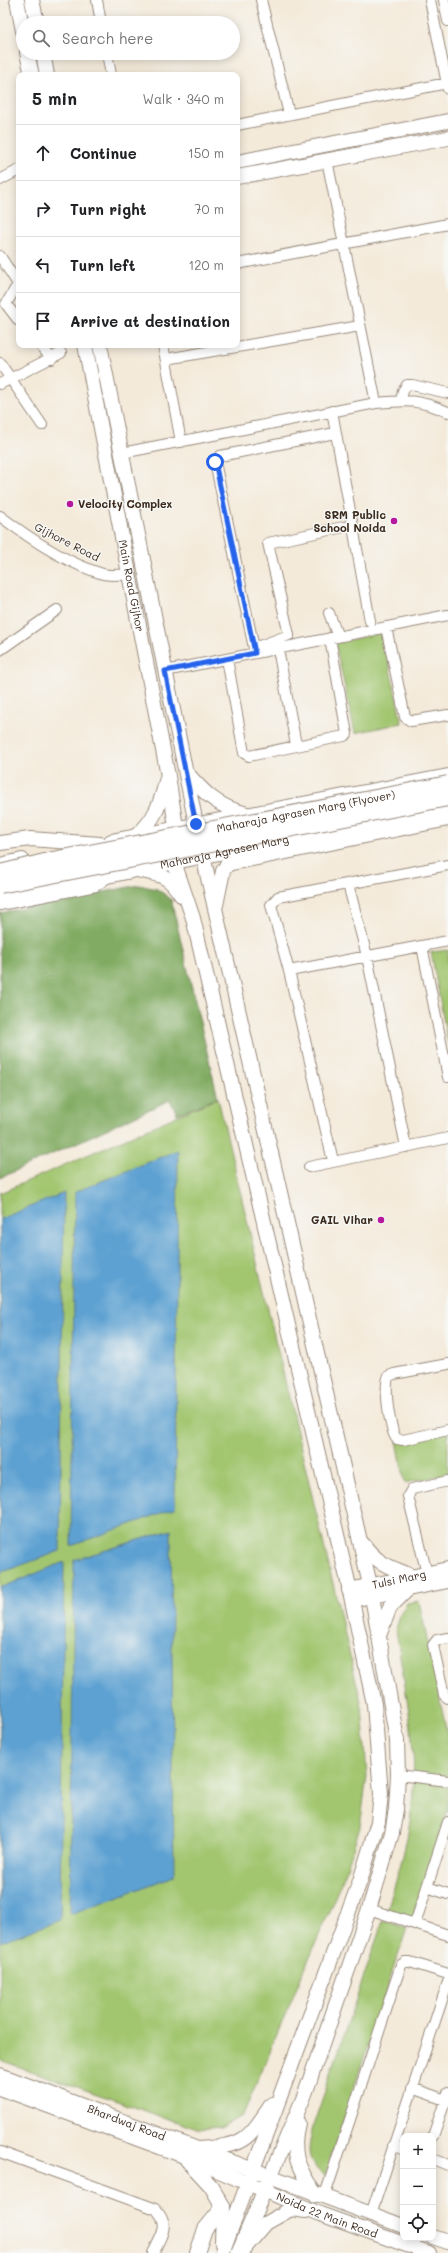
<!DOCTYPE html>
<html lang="en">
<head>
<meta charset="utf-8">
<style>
	body { margin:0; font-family:Mali,sans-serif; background:#f6f6f6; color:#202124 }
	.controls { position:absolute; right:12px; bottom:12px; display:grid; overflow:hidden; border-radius:8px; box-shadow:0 2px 10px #0003 }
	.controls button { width:36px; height:36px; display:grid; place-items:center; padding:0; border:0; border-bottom:1px solid #e0e0e0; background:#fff; color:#202124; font:20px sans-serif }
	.stop { position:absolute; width:12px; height:12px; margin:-9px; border:3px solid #2563eb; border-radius:50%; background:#fff }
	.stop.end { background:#2563eb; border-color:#fff; box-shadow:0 1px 4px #0008 }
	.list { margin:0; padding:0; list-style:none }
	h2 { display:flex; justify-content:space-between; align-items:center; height:52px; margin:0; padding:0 16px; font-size:17px }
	h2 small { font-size:13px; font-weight:400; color:#757577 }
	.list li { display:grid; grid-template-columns:26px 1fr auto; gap:12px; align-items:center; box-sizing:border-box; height:56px; padding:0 16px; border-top:1px solid #e0e0e0 }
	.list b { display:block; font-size:15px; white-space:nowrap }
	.list em { font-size:13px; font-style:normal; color:#757577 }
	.icon { flex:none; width:22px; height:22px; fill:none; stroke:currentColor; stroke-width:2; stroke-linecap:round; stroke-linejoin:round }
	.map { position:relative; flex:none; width:448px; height:2253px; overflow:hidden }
	.search { position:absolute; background:#fff; box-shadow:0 2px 10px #0003; left:16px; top:16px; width:224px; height:44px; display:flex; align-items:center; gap:10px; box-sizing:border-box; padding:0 14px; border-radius:22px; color:#757577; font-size:15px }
	.panel { position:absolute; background:#fff; box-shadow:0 2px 10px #0003; left:16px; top:72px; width:224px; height:276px; border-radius:8px }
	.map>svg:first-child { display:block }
	.green { fill:#a2c670; stroke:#6e7847 }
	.forest { fill:#81ab62; stroke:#5e6a40 }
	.water { fill:#5da1d2; stroke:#4c6678 }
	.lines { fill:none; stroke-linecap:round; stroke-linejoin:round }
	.street-casing { stroke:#988a7c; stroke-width:12 }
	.secondary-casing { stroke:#988a7c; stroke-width:16 }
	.street { stroke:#fff; stroke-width:10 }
	.secondary { stroke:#fff; stroke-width:14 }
	.primary-bridge-casing { stroke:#988a7c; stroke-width:18; stroke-linecap:butt }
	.primary-bridge { stroke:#fff; stroke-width:16 }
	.route { stroke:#2563eb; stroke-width:5 }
	.poi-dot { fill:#b5179e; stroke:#f6f6f2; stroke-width:1.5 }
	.labels { text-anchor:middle; stroke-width:3; stroke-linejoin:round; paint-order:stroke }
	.poi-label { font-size:11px; font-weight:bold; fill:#3b2a1e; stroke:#f6f6f2; text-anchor:end }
	.street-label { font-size:11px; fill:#3b2a1e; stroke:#f6f6f2 }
</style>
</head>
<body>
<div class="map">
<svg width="448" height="2253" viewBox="0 0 448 2253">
	<rect width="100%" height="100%" fill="#f6f6f2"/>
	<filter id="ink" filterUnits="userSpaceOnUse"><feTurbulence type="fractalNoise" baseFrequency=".025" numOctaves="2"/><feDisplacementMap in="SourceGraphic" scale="8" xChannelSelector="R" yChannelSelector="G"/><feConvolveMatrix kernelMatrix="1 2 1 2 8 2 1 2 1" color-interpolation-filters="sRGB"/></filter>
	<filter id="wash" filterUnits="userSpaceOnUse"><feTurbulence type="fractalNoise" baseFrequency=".012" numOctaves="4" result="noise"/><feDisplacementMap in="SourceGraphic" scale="16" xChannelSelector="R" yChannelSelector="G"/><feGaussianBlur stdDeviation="0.9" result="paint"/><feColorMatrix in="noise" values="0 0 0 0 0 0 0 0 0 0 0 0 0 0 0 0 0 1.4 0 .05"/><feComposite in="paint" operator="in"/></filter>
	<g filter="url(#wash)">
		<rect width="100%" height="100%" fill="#f4eada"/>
		<path class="green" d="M382 633 402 723 355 733 335 643Z
			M448 950V1044L431 952Z
			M218 1098 362 1706 367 1776 360 1827 346 1871 243 2115 222 2127 197 2129 0 2060V1193Z
			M448 1431V1474L405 1483 397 1441Z
			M419 1601 448 1738V1810L412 1919 387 1910C399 1872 411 1833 413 1792 417 1738 403 1682 396 1629L400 1615 407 1603Z
			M383 1920 407 1928 325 2175C303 2159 309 2149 313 2126Z"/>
		<path class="forest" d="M139 885 157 889 171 899 218 1098 177 1114 170 1100 0 1178V913Z"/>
		<path class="water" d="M178 1150 175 1508 71 1546 75 1192Z
			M64 1193 60 1551 0 1573V1219Z
			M171 1530 174 1876 70 1914 74 1560Z
			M64 1562 60 1920 0 1942V1588Z"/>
	</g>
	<g filter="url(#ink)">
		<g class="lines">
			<g class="street-casing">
				<path id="street" d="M97 0 101 23
					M261 0 289 114
					M430 0 448 89
					M444 0 448 21
					M107 53 111 75
					M237 125 447 83
					M327 160 376 403
					M0 180 19 170
					M0 256 18 284 6 304 19 321
					M237 264 448 224
					M40 345 52 359
					M163 345 181 442
					M166 359 360 326
					M0 363 42 425
					M0 384 61 353
					M401 400 403 391 407 385H412L448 393
					M332 411 370 621
					M122 453 376 403C407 400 418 399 448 412
					M0 516C29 538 68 564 103 574 110 576 120 574 128 575
					M329 613 338 637
					M386 627 405 717 411 721 448 715
					M254 648 289 635 268 543 353 525
					M278 649 296 745
					M0 650 57 610
					M255 653 215 462 220 456 335 433
					M227 659 244 753 249 756 344 736 347 734 330 638
					M165 671 448 615
					M348 884 367 956 406 1147
					M0 905 96 886 107 878
					M422 946 448 1077
					M289 971 448 941
					M333 1161 289 971 271 905 278 897 448 865
					M309 1167 448 1138
					M448 1364 394 1374 389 1376C383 1384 390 1433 397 1439L403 1440 448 1430
					M427 1574 408 1496 412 1489 448 1481
					M448 1638 437 1640 433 1645 444 1695 448 1698
					M398 1775 448 1781
					M427 1887 448 1894
					M369 1909 448 1935
					M415 1924 448 1822
					M412 2088 448 2101
					M433 2136 448 2093
					M393 2145 403 2149
					M0 2152 156 2209C171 2225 161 2236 153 2253
					M433 2159 448 2165
					M324 2198 401 1965 405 1962H410L448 1974
					M371 2214 448 1982"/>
			</g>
			<g class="secondary-casing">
				<g id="secondary">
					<path d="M17 0 23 31"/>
					<path d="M32 0 37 23"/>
					<path d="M27 53 32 75"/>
					<path d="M43 53 47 75"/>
					<path d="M237 162 448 121"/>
					<path d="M237 177 448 138"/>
					<path id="s1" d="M85 345 168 776 176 827"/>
					<path d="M100 345 196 824"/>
					<path d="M186 772C203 792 218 807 244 813"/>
					<path d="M137 835C154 821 161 803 166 781"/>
					<path d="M111 841 448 776"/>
					<path d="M0 843 30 839 100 844"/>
					<path d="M203 856 370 1585 397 1740 398 1775 396 1809 392 1833 369 1909 305 2094 238 2253"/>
					<path d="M174 862 193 918 348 1582 374 1704 381 1794 378 1822 360 1881 222 2253"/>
					<path d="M227 864 448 819"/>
					<path d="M0 865 22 860"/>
					<path d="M141 871C162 875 169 876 181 895"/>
					<path id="s2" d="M0 898 448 806"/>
					<path d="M216 905 223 871 232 857"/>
					<path d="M363 1544C379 1566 390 1566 413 1577"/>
					<path id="s3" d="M349 1590 448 1569"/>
					<path d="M352 1600 448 1581"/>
					<path d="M380 1633 390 1607 408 1589"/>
					<path id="s4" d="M0 2075 403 2226"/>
					<path id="s5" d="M0 2088 184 2156 320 2214 429 2253"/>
					<path d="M298 2123C290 2154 299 2170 316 2195"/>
					<path d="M199 2149C245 2145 246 2142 272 2104"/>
					<path d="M187 2160 211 2186 223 2207 222 2243"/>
					<path d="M433 2237 448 2242"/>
					<path d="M243 2250 266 2223 291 2209 306 2211"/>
					<path d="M197 2253 205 2229 223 2207"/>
				</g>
			</g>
			<use href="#street" class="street"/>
			<use href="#secondary" class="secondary"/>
			<g class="primary-bridge-casing">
				<g id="primary-bridge">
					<path id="s6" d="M0 873 53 860 448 784"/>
					<path d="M0 885 448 798"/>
				</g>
			</g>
			<use href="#primary-bridge" class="primary-bridge"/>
		</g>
	</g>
	<g class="lines" filter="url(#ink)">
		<path class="route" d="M196 824 165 671 255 653 215 462"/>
	</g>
	<g class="poi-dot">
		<circle cx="70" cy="504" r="4"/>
		<circle cx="394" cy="521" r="4"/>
		<circle cx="381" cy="1220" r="4"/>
	</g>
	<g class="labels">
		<g class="poi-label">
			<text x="78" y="508" text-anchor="start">Velocity Complex</text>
			<text x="386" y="519">SRM Public<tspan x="386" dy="13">School Noida</tspan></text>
			<text x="373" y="1224">GAIL Vihar</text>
		</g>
		<g class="street-label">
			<text transform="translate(67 542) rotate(27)" y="4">Gijhore Road</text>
			<text dy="4" stroke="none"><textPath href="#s1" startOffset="245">Main Road Gijhor</textPath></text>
			<text dy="4" stroke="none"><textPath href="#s6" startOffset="312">Maharaja Agrasen Marg (Flyover)</textPath></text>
			<text dy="4" stroke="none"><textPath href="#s2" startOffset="229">Maharaja Agrasen Marg</textPath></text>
			<text dy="4" stroke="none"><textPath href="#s3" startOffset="51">Tulsi Marg</textPath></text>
			<text dy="4" stroke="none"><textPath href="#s4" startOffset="135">Bhardwaj Road</textPath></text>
			<text dy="4" stroke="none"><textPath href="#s5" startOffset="351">Noida 22 Main Road</textPath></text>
		</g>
	</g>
</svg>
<div class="controls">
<button>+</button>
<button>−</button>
<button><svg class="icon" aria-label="locate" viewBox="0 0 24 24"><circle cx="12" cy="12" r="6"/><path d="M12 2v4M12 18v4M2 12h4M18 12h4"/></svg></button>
</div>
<div class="stop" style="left:215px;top:462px"></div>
<div class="stop end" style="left:196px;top:824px"></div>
<div class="search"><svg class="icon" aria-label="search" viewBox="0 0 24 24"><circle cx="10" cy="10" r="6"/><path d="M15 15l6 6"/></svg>Search here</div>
<section class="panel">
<h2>5 min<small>Walk · 340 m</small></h2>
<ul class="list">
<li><svg class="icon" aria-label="ahead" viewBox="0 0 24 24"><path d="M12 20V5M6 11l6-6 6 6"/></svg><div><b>Continue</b></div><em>150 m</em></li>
<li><svg class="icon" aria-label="right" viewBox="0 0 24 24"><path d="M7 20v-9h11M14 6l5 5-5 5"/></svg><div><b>Turn right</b></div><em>70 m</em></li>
<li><svg class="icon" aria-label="left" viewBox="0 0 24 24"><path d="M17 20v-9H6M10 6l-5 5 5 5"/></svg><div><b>Turn left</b></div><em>120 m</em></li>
<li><svg class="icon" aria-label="arrive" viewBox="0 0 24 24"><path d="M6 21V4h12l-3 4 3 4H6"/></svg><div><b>Arrive at destination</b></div></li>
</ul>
</section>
</div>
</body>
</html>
